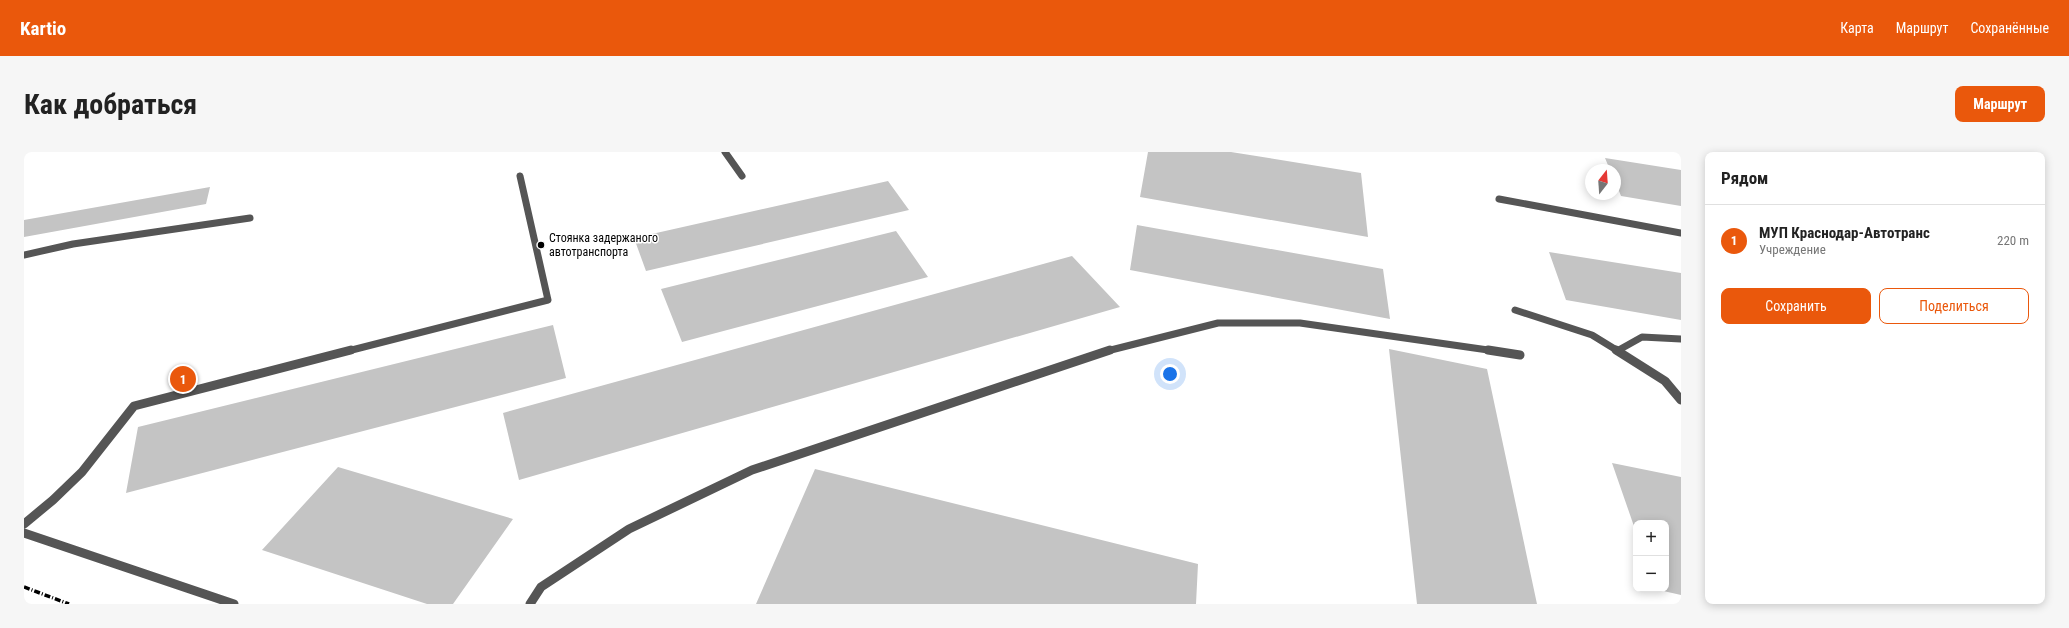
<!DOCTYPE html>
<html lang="ru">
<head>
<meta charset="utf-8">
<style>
	body { margin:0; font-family:"Roboto Condensed",sans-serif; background:#f6f6f6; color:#222 }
	.controls { position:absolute; right:12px; bottom:12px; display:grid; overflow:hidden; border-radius:8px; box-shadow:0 2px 10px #0003 }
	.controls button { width:36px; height:36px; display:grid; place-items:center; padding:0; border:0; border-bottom:1px solid #e0e0e0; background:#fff; color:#222; font:20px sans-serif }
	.compass { position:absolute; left:1561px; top:12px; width:36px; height:36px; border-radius:50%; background:#fff; box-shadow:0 2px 10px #0003; rotate:17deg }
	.you { position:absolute; left:1146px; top:222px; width:14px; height:14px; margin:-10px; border:3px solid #fff; border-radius:50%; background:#1a73e8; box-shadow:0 0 0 6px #1a73e833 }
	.badge { display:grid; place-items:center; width:26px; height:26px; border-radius:50%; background:#ea580c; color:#fff; font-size:13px; font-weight:700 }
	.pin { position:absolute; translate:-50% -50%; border:2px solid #fff; box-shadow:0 1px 4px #0006 }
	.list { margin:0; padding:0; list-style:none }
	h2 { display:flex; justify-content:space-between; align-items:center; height:52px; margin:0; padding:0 16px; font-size:17px }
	h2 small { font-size:13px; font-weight:400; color:#767676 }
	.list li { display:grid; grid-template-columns:26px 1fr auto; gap:12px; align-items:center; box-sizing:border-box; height:72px; padding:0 16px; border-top:1px solid #e0e0e0 }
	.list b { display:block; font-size:15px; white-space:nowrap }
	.list p { margin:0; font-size:13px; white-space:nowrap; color:#767676 }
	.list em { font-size:13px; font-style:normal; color:#767676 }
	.actions { display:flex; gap:8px; padding:12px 16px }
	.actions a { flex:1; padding:9px 0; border:1px solid #ea580c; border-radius:8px; text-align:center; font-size:14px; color:#ea580c }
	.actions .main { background:#ea580c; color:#fff }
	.map { position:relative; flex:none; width:1657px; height:452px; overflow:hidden; border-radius:8px }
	header { display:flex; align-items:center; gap:24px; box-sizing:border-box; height:56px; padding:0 20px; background:#ea580c; color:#fff }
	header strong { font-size:19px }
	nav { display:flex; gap:22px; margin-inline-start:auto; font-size:14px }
	.intro { display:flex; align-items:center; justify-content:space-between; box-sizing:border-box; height:96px; padding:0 24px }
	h1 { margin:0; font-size:28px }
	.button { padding:10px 18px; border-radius:8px; background:#ea580c; color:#fff; font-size:14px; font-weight:700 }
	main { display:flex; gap:24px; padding:0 24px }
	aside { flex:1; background:#fff; border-radius:8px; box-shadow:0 2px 10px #0003 }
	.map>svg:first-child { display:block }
	.building { fill:#c4c4c4 }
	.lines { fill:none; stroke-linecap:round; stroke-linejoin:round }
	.lane-far1 { stroke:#555; stroke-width:7 }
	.lane { stroke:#555; stroke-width:9 }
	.rail { stroke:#000; stroke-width:3.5; stroke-dasharray:6 2 1 2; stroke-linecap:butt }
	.poi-dot { fill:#000; stroke:#fff; stroke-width:1.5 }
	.labels { text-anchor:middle; stroke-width:3; stroke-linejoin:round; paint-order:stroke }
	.poi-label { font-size:12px; fill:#000; stroke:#fff; text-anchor:start }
</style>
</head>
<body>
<header>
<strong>Kartio</strong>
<nav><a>Карта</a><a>Маршрут</a><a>Сохранённые</a></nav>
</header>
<div class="intro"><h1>Как добраться</h1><a class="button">Маршрут</a></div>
<main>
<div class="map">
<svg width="1657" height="452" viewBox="0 0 1657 452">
	<rect width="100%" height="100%" fill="#fff"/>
	<path class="building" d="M1124 0H1207L1337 21 1344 85 1116 45Z
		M1581 6 1657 18V54L1597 44 1591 29V18H1586Z
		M864 29 885 58 622 119 610 86Z
		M186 35 182 52 0 85V68Z
		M1113 73 1359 117 1366 167 1106 118Z
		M872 79 904 125 658 190 637 137Z
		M1525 100 1657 121V168L1542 148Z
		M1048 104 1096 155 495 328 479 261Z
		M529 173 542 226 102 341 114 275Z
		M1365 197 1463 217 1513 452H1393Z
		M1588 311 1657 325V443L1635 438 1642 437V371H1612V380Z
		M314 315 489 367 429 452H403L238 398Z
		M791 317 1174 412 1172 452H732Z"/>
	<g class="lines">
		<path class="lane-far1" d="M701 0 718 24
			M1475 47 1657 81
			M0 103 49 92 226 66
			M1491 158 1568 183 1594 199
			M324 199 524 148 496 24
			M1083 199 1194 171H1276L1471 199
			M1593 199 1618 185 1657 187"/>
		<path class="lane" d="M1464 198 1496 203
			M1592 198 1641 229 1657 248
			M0 372 29 348 58 320 110 254 327 198
			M0 381 210 452
			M506 452 517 435 605 377 728 318 1086 198"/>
		<path class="rail" d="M0 435 45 452"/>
	</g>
	<circle class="poi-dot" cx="517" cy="93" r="4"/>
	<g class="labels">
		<g class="poi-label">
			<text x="525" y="90">Стоянка задержаного<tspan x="525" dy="14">автотранспорта</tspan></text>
		</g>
	</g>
</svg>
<div class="controls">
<button>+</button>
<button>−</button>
</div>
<svg class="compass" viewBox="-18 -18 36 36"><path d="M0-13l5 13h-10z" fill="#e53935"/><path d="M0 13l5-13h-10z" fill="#767676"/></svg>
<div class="you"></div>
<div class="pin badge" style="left:159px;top:227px">1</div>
</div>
<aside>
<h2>Рядом<small></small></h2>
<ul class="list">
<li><span class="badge">1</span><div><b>МУП Краснодар-Автотранс</b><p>Учреждение</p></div><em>220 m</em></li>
</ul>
<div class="actions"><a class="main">Сохранить</a><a>Поделиться</a></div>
</aside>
</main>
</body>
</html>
